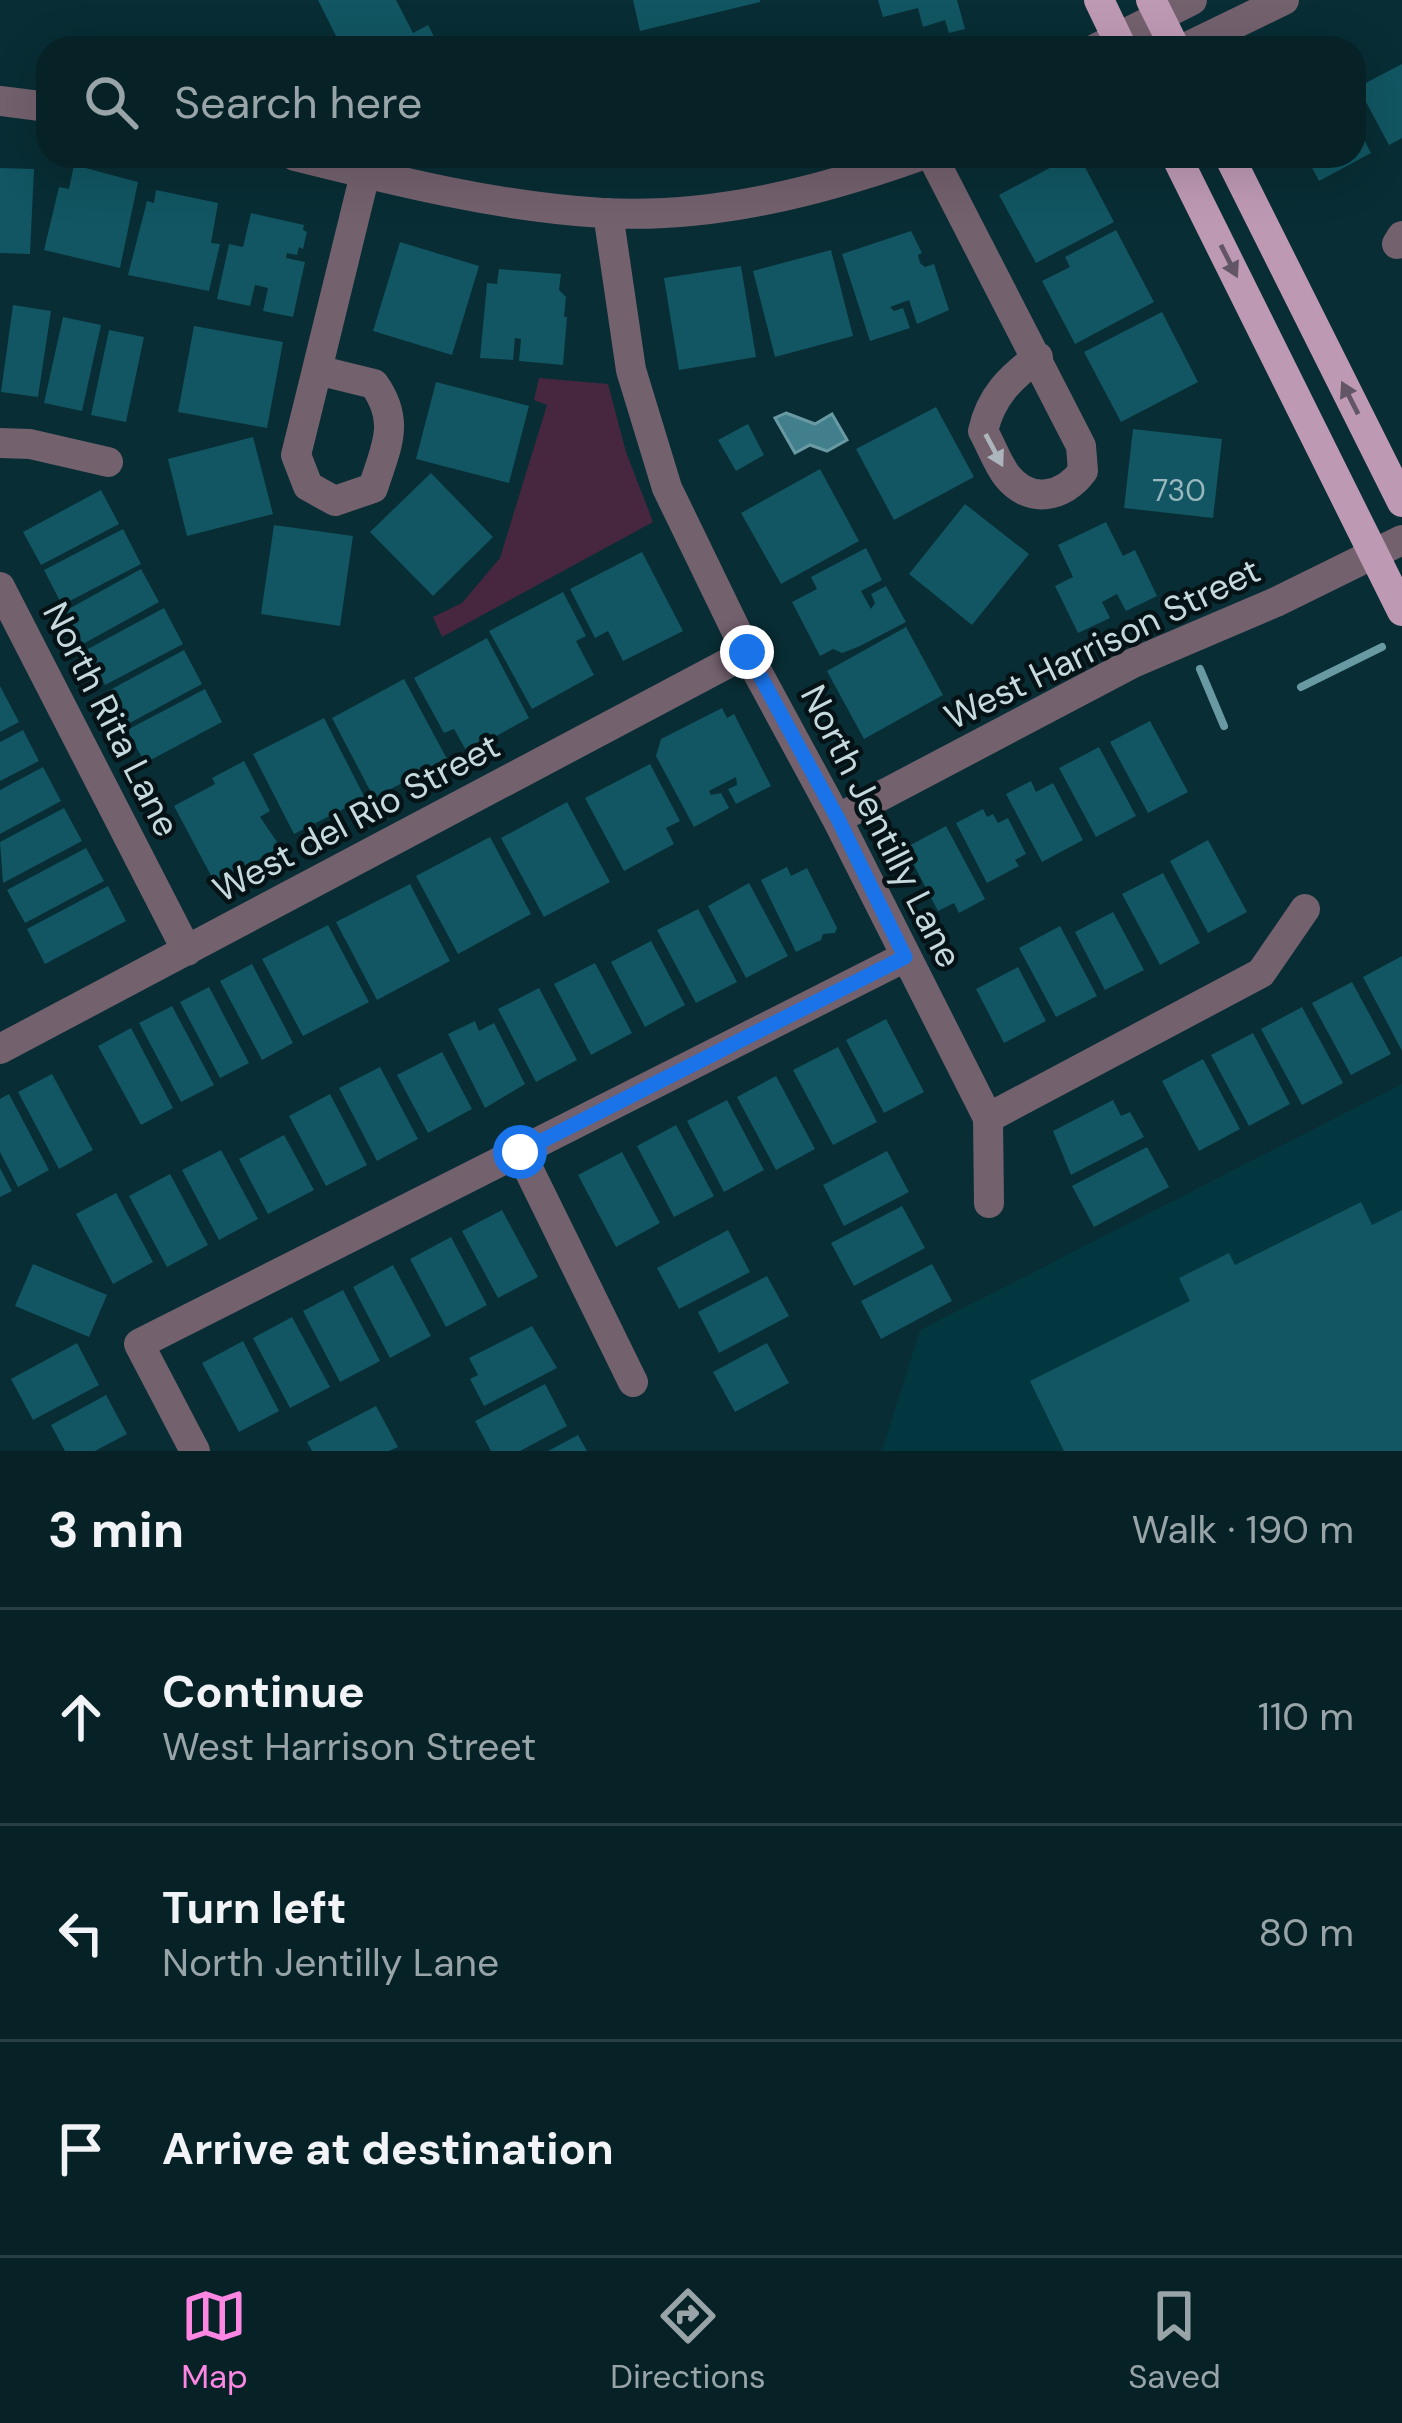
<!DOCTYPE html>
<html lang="en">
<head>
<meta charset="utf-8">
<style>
	body { margin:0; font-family:"DM Sans",sans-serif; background:#142f33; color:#f1f3f6 }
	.stop { position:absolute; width:36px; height:36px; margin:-27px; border:9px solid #1a73e8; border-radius:50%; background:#fff }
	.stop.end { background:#1a73e8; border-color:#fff; box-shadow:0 3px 12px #0008 }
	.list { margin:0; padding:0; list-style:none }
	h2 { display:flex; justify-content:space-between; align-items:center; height:156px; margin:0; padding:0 48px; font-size:51px }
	h2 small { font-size:39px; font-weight:400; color:#98a4a7 }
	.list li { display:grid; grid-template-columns:78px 1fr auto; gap:36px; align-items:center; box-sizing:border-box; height:216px; padding:0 48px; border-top:3px solid #273f44 }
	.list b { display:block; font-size:45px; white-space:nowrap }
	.list p { margin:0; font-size:39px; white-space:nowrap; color:#98a4a7 }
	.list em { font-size:39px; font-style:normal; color:#98a4a7 }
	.icon { flex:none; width:66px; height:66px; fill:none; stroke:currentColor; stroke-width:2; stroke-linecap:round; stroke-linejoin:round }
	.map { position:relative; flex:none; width:1402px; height:1451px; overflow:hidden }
	.search { position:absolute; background:#062227; box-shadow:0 12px 48px #0002; left:36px; right:36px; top:36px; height:132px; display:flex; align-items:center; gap:30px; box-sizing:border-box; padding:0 42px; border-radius:36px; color:#98a4a7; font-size:45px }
	.sheet { height:804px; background:#062227 }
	nav { display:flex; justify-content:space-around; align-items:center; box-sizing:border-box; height:168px; border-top:3px solid #273f44; background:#062227; font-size:33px; color:#98a4a7 }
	nav a { display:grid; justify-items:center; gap:6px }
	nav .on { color:#fd86e2 }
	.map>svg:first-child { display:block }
	.built { fill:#033740 }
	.green { fill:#47273f }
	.water { fill:#417f8c; stroke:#699aa4; stroke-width:3 }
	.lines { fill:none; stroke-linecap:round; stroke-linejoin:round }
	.stream { stroke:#699aa4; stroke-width:8 }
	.building { fill:#115662 }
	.minor { stroke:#73616e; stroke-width:30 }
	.major { stroke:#be99b4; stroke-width:30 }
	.oneway { fill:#625665 }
	.oneway2 { fill:#adb5bc }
	.route { stroke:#1a73e8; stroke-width:15 }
	.labels { text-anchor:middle; stroke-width:9; stroke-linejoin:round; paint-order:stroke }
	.number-label { font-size:30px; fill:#99b8be }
	.street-label { font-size:36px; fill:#c6d9dd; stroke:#051316 }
</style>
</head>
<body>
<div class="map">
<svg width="1402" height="1451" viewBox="0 0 1402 1451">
	<rect width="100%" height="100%" fill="#082d34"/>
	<path class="built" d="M1402 1084V1451H882L920 1330Z"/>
	<path class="green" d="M539 378 608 384 626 452 653 522 442 637 433 617 462 603 500 558 547 405 534 400Z"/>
	<path class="water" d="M786 413 815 424 832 414 847 440 827 451 810 445 795 453 775 418Z"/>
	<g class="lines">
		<path class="stream" d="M1200 669 1224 726
			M1301 687 1382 647"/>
	</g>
	<path class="building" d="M318 0H396L413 33 428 25 440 48H342Z
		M633 0H760V2L640 31Z
		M878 0H957L965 29 949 33 945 20 923 27 918 8 883 17Z
		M888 36 884 48H856V47Z
		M1402 64V138L1389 145 1358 87Z
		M1354 121 1371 153 1319 181 1306 156H1354Z
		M1072 156H1079L1114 222 1036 263 999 195Z
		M74 165 138 182 120 268 44 250 59 187 69 189Z
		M0 168 34 169 30 254 0 253Z
		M156 190 218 203 211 243 220 244 209 291 128 275 147 201 154 203Z
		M251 213 304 225 303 230 307 232 303 249 299 247 297 255 287 253 286 258 305 262 293 317 263 311 268 288 255 285 250 306 217 299 229 244 243 247Z
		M1116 230 1154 302 1075 344 1042 281 1070 267 1065 257Z
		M911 231 922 253 918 255 920 263 925 267 934 264 949 310 917 324 909 300 890 307 894 311 903 308 910 328 870 341 842 254Z
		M400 242 479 266 452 355 373 331Z
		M831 250 853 336 775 357 753 271Z
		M741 266 756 357 679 370 664 278Z
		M499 269 561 274 559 290 566 297 564 317H567L563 365 519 361 521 339 515 338 513 360 480 358 487 283 497 284Z
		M13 305 51 311 38 397 1 392Z
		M1162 312 1198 382 1121 422 1084 352Z
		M63 317 101 325 82 411 44 403Z
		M194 326 283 342 267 428 178 412Z
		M109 330 144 337 126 422 91 415Z
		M436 382 529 406 509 483 416 459Z
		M936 407 974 477 894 520 856 449Z
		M748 424 764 455 736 471 718 440Z
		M1133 429 1222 439 1213 518 1124 508Z
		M253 437 273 514 187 536 168 459Z
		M820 469 859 541 781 584 741 513Z
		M431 473 493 537 433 596 370 532Z
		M101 490 119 524 41 565 23 532Z
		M965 504 1029 554 972 625 909 574Z
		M1106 522 1123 556 1135 550 1157 596 1126 611 1117 594 1102 602 1110 618 1078 633 1055 586 1073 577 1058 545Z
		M274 525 353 536 340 626 261 614Z
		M123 529 141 564 62 605 44 570Z
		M866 548 882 580 861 591 871 609 875 603 871 594 886 586 906 622 860 646 842 653 833 649 820 656 792 602 817 589 811 577Z
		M642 552 683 631 623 661 608 631 595 638 570 589Z
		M141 569 159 602 83 644 65 611Z
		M563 592 586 636 576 641 594 675 532 709 489 631Z
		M164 608 183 644 105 685 86 650Z
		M906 627 943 695 864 739 827 671Z
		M487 638 529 718 467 752 454 729 444 733 414 678Z
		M184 650 202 684 126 725 108 691Z
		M404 679 447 759 374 798 332 718Z
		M0 686 19 722 0 732Z
		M205 689 222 722 145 763 127 730Z
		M722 708 727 718 734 714 771 786 736 804 728 789 737 785 736 777 709 791 711 795 721 793 729 808 694 827 656 756 661 739Z
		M324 718 365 798 294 834 253 754Z
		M1150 721 1188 792 1148 813 1110 742Z
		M23 730 39 761 0 781V742Z
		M1099 747 1136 816 1096 837 1059 768Z
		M244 761 270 811 260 817 277 842 274 844 277 850 215 883 174 806 215 784 212 778Z
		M650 764 680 821 666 828 674 844 624 871 585 798Z
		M43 767 61 801 0 834V790Z
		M1031 781 1036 792 1053 783 1083 840 1042 862 1006 794Z
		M567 802 610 882 544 917 501 838Z
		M64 808 82 841 3 883 0 842Z
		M983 809 987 817 993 814 998 823 1008 818 1026 854 1015 860 1019 866 987 883 956 823Z
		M946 826 985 899 959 913 954 903 938 911 905 848Z
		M490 837 531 914 458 954 416 876Z
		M1208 840 1247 912 1208 933 1170 861Z
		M86 848 104 881 25 923 7 890Z
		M787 867 791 876 807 868 837 928 835 933 823 934 821 940 796 952 761 880Z
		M1163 873 1200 943 1160 965 1122 894Z
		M749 883 788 956 746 978 708 906Z
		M410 884 450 961 377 1000 336 922Z
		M108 886 126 921 45 964 27 929Z
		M698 909 737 982 696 1003 657 930Z
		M1113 912 1144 970 1105 990 1075 932Z
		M328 925 369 1002 303 1036 262 959Z
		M1060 926 1097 996 1056 1017 1019 948Z
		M651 941 685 1005 645 1027 611 962Z
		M1402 956V1051L1363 977Z
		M595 963 632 1033 591 1055 554 984Z
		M252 964 293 1043 262 1060 220 981Z
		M1018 967 1046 1021 1004 1043 976 989Z
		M1352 982 1391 1054 1351 1075 1312 1003Z
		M209 987 249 1063 220 1078 180 1002Z
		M539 988 577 1060 536 1082 498 1009Z
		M172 1006 214 1085 181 1102 139 1023Z
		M1302 1007 1343 1083 1302 1105 1261 1029Z
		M886 1019 924 1092 884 1113 846 1040Z
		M475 1021 479 1031 494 1023 525 1084 485 1108 448 1034Z
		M131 1028 173 1108 141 1125 98 1046Z
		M1253 1033 1290 1104 1249 1126 1211 1055Z
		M838 1047 877 1122 833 1145 793 1070Z
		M442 1052 472 1109 428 1133 397 1075Z
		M1203 1059 1240 1129 1199 1151 1162 1081Z
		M380 1067 418 1139 377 1161 339 1088Z
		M52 1074 93 1150 59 1169 18 1092Z
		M776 1076 815 1149 776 1170 737 1097Z
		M9 1094 49 1170 18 1187 0 1152V1099Z
		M330 1094 367 1165 326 1186 289 1116Z
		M727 1100 764 1170 724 1192 687 1121Z
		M1113 1100 1121 1116 1130 1112 1144 1137 1071 1175 1053 1131Z
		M676 1125 714 1196 674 1217 637 1146Z
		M284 1135 314 1190 268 1214 239 1159Z
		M1147 1147 1169 1187 1094 1227 1072 1186Z
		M221 1150 258 1219 219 1240 182 1170Z
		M887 1151 909 1192 844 1226 823 1185Z
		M622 1152 660 1223 616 1247 578 1175Z
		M0 1168 12 1191 0 1197Z
		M170 1174 208 1245 167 1267 129 1196Z
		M116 1193 153 1262 113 1284 76 1214Z
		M1361 1202 1372 1225 1402 1210V1451H1064L1030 1381 1190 1301 1179 1278 1229 1253 1235 1265Z
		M902 1206 925 1248 854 1286 831 1243Z
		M502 1210 538 1277 498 1298 462 1231Z
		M728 1230 750 1272 679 1309 657 1268Z
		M451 1237 487 1305 446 1327 410 1259Z
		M33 1264 107 1295 89 1337 15 1306Z
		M932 1264 952 1301 881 1339 861 1301Z
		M393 1265 431 1336 390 1358 353 1287Z
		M767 1276 789 1316 719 1353 698 1312Z
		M343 1290 380 1361 340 1382 303 1311Z
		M292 1317 330 1387 290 1408 253 1338Z
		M532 1326 557 1368 484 1406 470 1379 478 1375 469 1358Z
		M243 1341 279 1411 239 1432 202 1363Z
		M77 1343 99 1385 33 1420 11 1379Z
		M767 1343 789 1383 735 1412 713 1372Z
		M545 1384 567 1426 520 1451H491L475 1421Z
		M106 1395 127 1434 95 1451H65L51 1425Z
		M376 1406 398 1447 389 1451H312L307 1442Z
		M578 1435 587 1451H548Z"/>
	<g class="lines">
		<path class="minor" d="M1097 48 1192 0
			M1185 48 1284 0
			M0 101 48 107
			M295 156C395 181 499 207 603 213 711 219 818 192 919 156
			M932 156 1081 446 1083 471C1064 497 1030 505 1007 476 997 463 991 445 983 431 991 396 1010 378 1038 357
			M608 213 631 370 667 488 747 653 837 819 988 1118 989 1203
			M1397 244 1402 236
			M317 370 374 384C401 422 386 447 373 488L335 501 308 486 296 455Z
			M317 370 365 174
			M0 443 30 444 108 462
			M0 587 187 951
			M837 819 1133 663 1276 602 1402 540
			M0 1049 747 653
			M988 1118 1261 973 1305 909
			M520 1152 633 1382
			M195 1451 139 1344 905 957"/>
		<path class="major" d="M1099 0 1122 48
			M1151 0 1175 48
			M1176 156 1402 611
			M1229 156 1402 502"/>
	</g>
	<defs><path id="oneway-solid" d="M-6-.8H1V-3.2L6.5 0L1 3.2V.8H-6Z" transform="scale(3)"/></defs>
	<g class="oneway">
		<use href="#oneway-solid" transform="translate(1229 261) rotate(63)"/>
		<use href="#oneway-solid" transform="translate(1350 398) rotate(-117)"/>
	</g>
	<use class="oneway2" href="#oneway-solid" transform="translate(994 450) rotate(62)"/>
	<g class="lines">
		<path class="route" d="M520 1152 905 957 838 819 747 652"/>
	</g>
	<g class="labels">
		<g class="number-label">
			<text x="1179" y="501">730</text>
		</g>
		<g class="street-label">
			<text transform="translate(1102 643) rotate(-26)" y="13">West Harrison Street</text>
			<text transform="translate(112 719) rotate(63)" y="13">North Rita Lane</text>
			<text transform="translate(356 817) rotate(-28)" y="13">West del Rio Street</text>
			<text transform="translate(882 826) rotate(63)" y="13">North Jentilly Lane</text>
		</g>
	</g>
</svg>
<div class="stop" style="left:520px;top:1152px"></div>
<div class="stop end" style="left:747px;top:652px"></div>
<div class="search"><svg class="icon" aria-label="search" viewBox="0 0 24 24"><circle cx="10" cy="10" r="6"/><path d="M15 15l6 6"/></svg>Search here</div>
</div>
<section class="sheet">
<h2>3 min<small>Walk · 190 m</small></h2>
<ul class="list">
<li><svg class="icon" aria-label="ahead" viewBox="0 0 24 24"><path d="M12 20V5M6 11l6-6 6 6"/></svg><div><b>Continue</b><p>West Harrison Street</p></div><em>110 m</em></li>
<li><svg class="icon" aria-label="left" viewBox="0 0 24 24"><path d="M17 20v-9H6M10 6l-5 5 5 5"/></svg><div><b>Turn left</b><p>North Jentilly Lane</p></div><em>80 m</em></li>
<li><svg class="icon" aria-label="arrive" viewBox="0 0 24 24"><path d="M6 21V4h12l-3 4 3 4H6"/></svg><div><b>Arrive at destination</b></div></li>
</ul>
</section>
<nav>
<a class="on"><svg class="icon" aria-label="map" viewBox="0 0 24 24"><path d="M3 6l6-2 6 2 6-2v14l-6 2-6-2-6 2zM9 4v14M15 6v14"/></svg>Map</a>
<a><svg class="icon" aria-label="directions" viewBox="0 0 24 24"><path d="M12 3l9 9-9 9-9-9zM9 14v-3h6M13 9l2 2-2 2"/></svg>Directions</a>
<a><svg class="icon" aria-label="saved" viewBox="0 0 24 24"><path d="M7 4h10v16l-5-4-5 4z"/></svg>Saved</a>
</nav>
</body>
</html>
